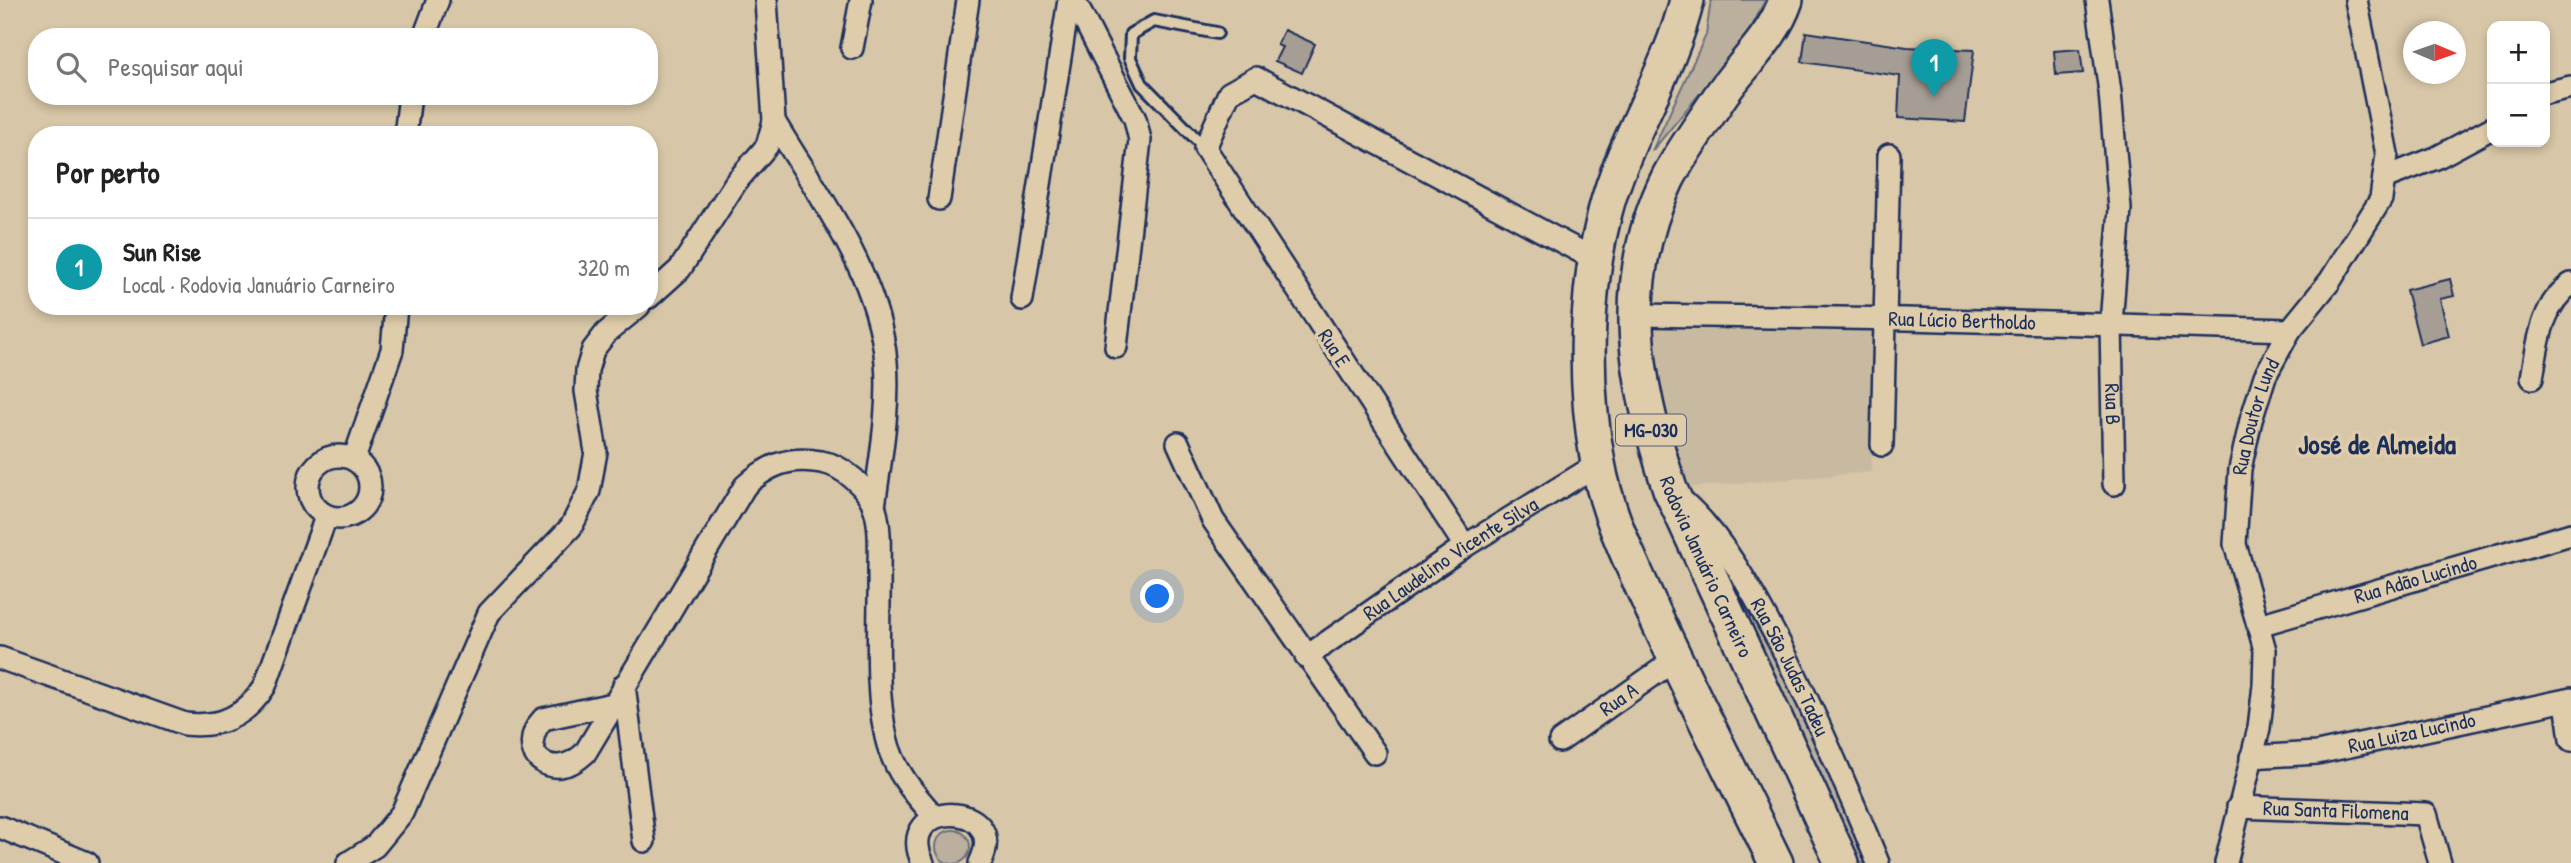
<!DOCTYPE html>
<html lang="pt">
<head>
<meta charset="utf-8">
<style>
	body { margin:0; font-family:"Patrick Hand",sans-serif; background:#f2f2f2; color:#222 }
	.controls { position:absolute; right:21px; top:21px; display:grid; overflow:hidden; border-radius:14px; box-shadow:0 4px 10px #0003 }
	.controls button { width:63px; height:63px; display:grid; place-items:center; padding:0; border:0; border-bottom:2px solid #e0e0e0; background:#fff; color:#222; font:35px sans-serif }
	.compass { position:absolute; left:2403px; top:21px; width:63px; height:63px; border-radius:50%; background:#fff; box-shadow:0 4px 10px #0003; rotate:92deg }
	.you { position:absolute; left:1158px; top:597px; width:24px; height:24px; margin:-18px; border:5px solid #fff; border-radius:50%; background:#1a73e8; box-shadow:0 0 0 10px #1a73e833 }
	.badge { display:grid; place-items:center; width:46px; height:46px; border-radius:50%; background:#1f6fb2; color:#fff; font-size:23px; font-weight:700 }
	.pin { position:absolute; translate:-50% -58px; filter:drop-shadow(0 2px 4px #0008) }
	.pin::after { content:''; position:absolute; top:37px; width:24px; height:21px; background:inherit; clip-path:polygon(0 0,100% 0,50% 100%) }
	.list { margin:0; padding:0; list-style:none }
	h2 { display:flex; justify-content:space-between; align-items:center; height:91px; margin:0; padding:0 28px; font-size:30px }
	h2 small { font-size:23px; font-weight:400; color:#767676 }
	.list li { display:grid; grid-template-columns:46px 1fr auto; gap:21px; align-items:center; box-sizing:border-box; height:98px; padding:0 28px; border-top:2px solid #e0e0e0 }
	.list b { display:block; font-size:26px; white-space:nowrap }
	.list p { margin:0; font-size:23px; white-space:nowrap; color:#767676 }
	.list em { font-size:23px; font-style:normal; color:#767676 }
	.icon { flex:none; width:38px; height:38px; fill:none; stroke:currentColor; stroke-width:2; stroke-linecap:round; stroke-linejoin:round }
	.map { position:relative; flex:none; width:2571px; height:863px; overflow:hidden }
	.search { position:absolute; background:#fff; box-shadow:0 4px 10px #0003; left:28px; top:28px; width:630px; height:77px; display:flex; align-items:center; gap:18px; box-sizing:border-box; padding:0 24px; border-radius:28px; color:#767676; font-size:26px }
	.panel { position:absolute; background:#fff; box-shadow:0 4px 10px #0003; left:28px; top:126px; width:630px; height:189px; border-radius:28px }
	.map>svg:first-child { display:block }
	.built { fill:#c8baa1 }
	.green { fill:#bbb09d; stroke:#6b707e; stroke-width:2 }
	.building { fill:#a69e94; stroke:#1b2f5e; stroke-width:2 }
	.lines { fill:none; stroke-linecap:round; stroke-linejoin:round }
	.service-casing { stroke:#1b2f5e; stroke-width:16 }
	.minor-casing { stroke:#1b2f5e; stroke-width:26 }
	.trunk-casing { stroke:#1b2f5e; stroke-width:38 }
	.service { stroke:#dfccaa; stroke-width:10 }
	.minor { stroke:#dfccaa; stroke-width:21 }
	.trunk { stroke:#dfccaa; stroke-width:33 }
	.labels { text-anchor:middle; stroke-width:7; stroke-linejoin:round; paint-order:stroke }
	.shield { fill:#dfccaa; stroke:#565e75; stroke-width:2 }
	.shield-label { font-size:19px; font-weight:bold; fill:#1b2f5e }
	.street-label { font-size:21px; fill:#1b2f5e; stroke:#dfccaa }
	.district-label { font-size:28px; font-weight:bold; fill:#1b2f5e; stroke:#dfccaa }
</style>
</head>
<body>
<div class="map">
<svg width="2571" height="863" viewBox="0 0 2571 863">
	<rect width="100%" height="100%" fill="#d7c6a7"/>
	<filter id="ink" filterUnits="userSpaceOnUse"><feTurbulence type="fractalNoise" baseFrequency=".0143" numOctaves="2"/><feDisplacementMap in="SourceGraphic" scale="14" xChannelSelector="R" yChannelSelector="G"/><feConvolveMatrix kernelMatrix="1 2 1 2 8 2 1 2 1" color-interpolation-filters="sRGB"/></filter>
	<g filter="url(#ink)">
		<path class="built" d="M1653 329 1878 331 1871 472 1681 488 1654 397Z"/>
		<path class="green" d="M1711 0H1765L1747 37 1652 151 1706 35Z
			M1700 530C1770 636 1818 747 1870 863H1844Z
			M936 847a17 17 0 1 1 34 0a17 17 0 1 1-34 0Z"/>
		<path class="building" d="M1284 30 1315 44 1302 73 1275 61 1282 47 1277 45Z
			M1806 32 1907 47 1974 50 1965 122 1898 118 1900 76 1802 62Z
			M2080 49 2083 73 2056 75 2054 51Z
			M2450 279 2454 296 2440 299 2449 336 2420 344 2406 290Z"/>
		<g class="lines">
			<g class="service-casing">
				<path id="service" d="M1205 148 1142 84 1130 58 1131 34 1154 21 1217 33"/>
			</g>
			<g class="minor-casing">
				<g id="minor">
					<path d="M1074 0 1135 119 1140 140 1116 347"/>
					<path id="s1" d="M2097 0 2110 92 2120 209 2111 324 2114 484"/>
					<path d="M424 37 438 0"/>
					<path d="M852 48 861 0"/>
					<path d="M2545 93 2571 87"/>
					<path d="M774 121C819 197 878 272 886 362 890 409 880 460 874 507"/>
					<path d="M405 135 410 96"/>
					<path d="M2384 178 2436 158 2492 128"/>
					<path d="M939 199 968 0"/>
					<path d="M649 297 680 269 736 182 767 146 774 121 766 0"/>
					<path d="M1022 299 1069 0"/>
					<path id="s2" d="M1635 315 1907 319 2290 330"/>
					<path d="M2532 378C2538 344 2541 305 2571 284"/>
					<path d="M1178 443 1213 520 1375 753"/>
					<path d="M1882 445 1889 155"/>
					<circle cx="339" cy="487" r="31"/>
					<path d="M354 459 392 350 396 306"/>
					<path id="s3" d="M1685 503C1726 541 1754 595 1780 644 1816 715 1848 789 1878 863"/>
					<path d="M1465 546 1205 148 1229 93 1256 78 1596 260"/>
					<path id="s4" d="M2259 625 2571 534"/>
					<path id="s5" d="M1306 657 1465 546 1598 464"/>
					<path d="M0 658 185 724C221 728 246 716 265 686L326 517"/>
					<path d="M624 685 644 841"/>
					<path d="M2566 701 2571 740"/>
					<path d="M613 704 543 719C514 750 550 786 585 753L745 486C768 465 789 456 821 462 842 465 869 488 875 509 881 529 879 552 879 572 880 626 874 684 886 737 893 769 913 793 935 817"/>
					<path id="s6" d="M1560 741 1676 659"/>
					<path id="s7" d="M2251 757 2317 753 2571 699"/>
					<path id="s8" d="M2238 807 2426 814 2440 863"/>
					<path d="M0 827 87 863"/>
					<path d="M348 863 375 846 402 813 489 613 571 527 589 491 596 452 586 391 587 370 593 350 606 333 639 306"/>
					<path d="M923 863C892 798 1012 799 980 863"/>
					<path id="s9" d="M2226 863 2259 728 2264 685 2265 650 2235 544 2240 469 2251 420 2265 376 2290 330 2330 281 2381 199 2387 154 2356 0"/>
				</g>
			</g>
			<g class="trunk-casing">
				<g id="trunk">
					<path d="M1687 0C1669 74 1624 138 1605 212 1585 291 1583 383 1598 463 1607 515 1632 564 1653 611 1692 696 1735 779 1776 863"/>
					<path id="s10" d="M1786 0C1772 41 1740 65 1717 101 1701 126 1682 151 1668 178 1616 283 1635 384 1670 489L1842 863"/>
				</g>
			</g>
			<use href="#service" class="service"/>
			<use href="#minor" class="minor"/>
			<use href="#trunk" class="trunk"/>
		</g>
	</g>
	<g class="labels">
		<rect class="shield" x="1616" y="414.5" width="70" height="31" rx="5"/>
		<g class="shield-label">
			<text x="1651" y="437">MG-030</text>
		</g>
		<g class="street-label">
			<text dy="7" stroke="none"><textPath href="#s2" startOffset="327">Rua Lúcio Bertholdo</textPath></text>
			<text transform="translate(1334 348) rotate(57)" y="7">Rua E</text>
			<text dy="7" stroke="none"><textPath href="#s1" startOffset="406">Rua B</textPath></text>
			<text dy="7" stroke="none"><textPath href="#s9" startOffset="457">Rua Doutor Lund</textPath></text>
			<text dy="7" stroke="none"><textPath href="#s5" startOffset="175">Rua Laudelino Vicente Silva</textPath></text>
			<text dy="7" stroke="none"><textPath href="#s10" startOffset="620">Rodovia Januário Carneiro</textPath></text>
			<text dy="7" stroke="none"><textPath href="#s4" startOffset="163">Rua Adão Lucindo</textPath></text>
			<text dy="7" stroke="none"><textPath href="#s3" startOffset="196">Rua São Judas Tadeu</textPath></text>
			<text dy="7" stroke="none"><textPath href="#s6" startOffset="72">Rua A</textPath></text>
			<text dy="7" stroke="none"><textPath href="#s7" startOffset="163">Rua Luiza Lucindo</textPath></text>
			<text dy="7" stroke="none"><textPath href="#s8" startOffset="98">Rua Santa Filomena</textPath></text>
		</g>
		<g class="district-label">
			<text x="2377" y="454">José de Almeida</text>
		</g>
	</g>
</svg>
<div class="controls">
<button>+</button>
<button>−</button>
</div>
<svg class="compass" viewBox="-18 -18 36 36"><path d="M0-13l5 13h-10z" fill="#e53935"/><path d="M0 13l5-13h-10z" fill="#767676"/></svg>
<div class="you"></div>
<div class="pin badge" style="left:1934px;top:97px;background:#0f9aa8">1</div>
<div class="search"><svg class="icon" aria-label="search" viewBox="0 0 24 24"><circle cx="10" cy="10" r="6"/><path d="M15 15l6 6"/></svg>Pesquisar aqui</div>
<section class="panel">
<h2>Por perto<small></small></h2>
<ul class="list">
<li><span class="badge" style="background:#0f9aa8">1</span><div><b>Sun Rise</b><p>Local · Rodovia Januário Carneiro</p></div><em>320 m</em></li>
</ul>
</section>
</div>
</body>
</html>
